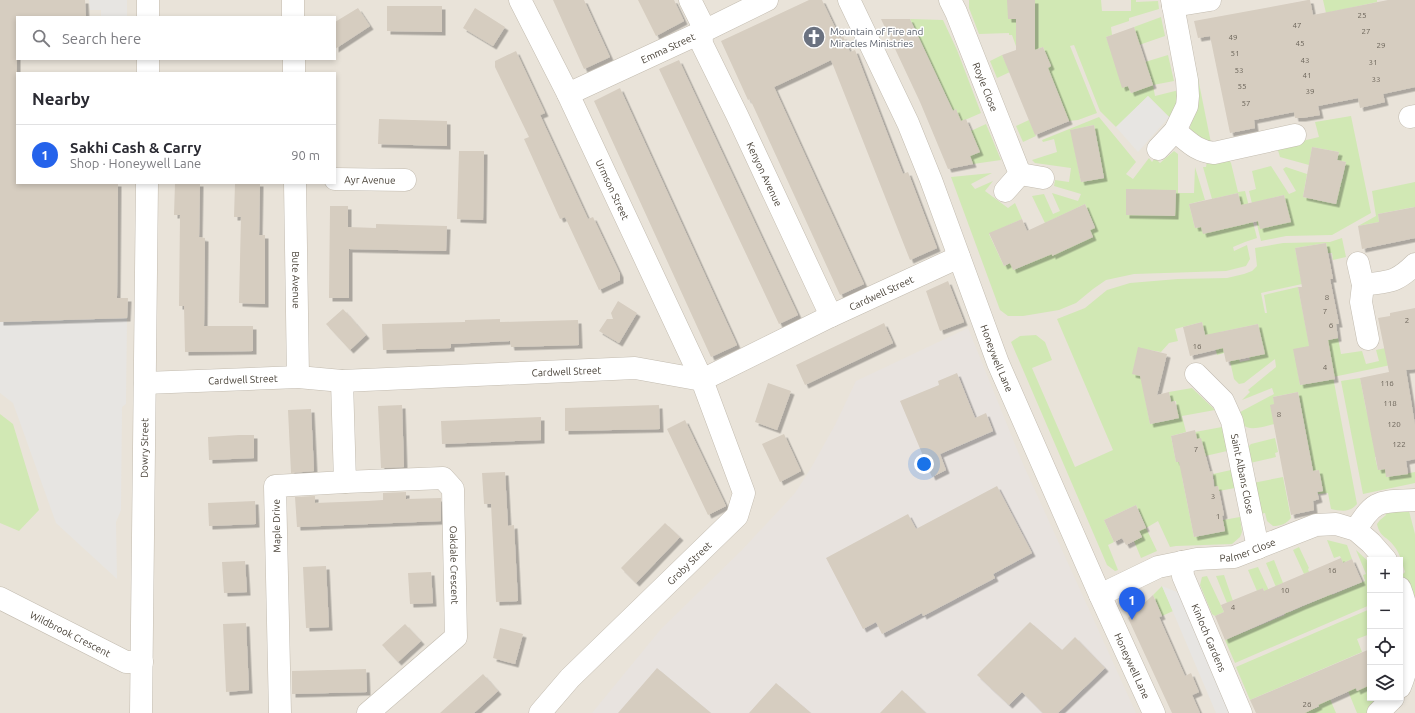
<!DOCTYPE html>
<html lang="en">
<head>
<meta charset="utf-8">
<style>
	body { margin:0; font-family:Ubuntu,sans-serif; background:#f7f7f7; color:#2b2b33 }
	.controls { position:absolute; right:12px; bottom:12px; display:grid; overflow:hidden; border-radius:0px; box-shadow:0 2px 6px #0003 }
	.controls button { width:36px; height:36px; display:grid; place-items:center; padding:0; border:0; border-bottom:1px solid #e1e1e2; background:#fff; color:#2b2b33; font:20px sans-serif }
	.you { position:absolute; left:924px; top:464px; width:14px; height:14px; margin:-10px; border:3px solid #fff; border-radius:50%; background:#1a73e8; box-shadow:0 0 0 6px #1a73e833 }
	.badge { display:grid; place-items:center; width:26px; height:26px; border-radius:50%; background:#2563eb; color:#fff; font-size:13px; font-weight:700 }
	.pin { position:absolute; translate:-50% -33px; filter:drop-shadow(0 1px 2px #0008) }
	.pin::after { content:''; position:absolute; top:21px; width:14px; height:12px; background:inherit; clip-path:polygon(0 0,100% 0,50% 100%) }
	.list { margin:0; padding:0; list-style:none }
	h2 { display:flex; justify-content:space-between; align-items:center; height:52px; margin:0; padding:0 16px; font-size:17px }
	h2 small { font-size:13px; font-weight:400; color:#7c7c81 }
	.list li { display:grid; grid-template-columns:26px 1fr auto; gap:12px; align-items:center; box-sizing:border-box; height:60px; padding:0 16px; border-top:1px solid #e1e1e2 }
	.list b { display:block; font-size:15px; white-space:nowrap }
	.list p { margin:0; font-size:13px; white-space:nowrap; color:#7c7c81 }
	.list em { font-size:13px; font-style:normal; color:#7c7c81 }
	.icon { flex:none; width:22px; height:22px; fill:none; stroke:currentColor; stroke-width:2; stroke-linecap:round; stroke-linejoin:round }
	.map { position:relative; flex:none; width:1415px; height:713px; overflow:hidden }
	.search { position:absolute; background:#fff; box-shadow:0 2px 6px #0003; left:16px; top:16px; width:320px; height:44px; display:flex; align-items:center; gap:10px; box-sizing:border-box; padding:0 14px; border-radius:0px; color:#7c7c81; font-size:15px }
	.panel { position:absolute; background:#fff; box-shadow:0 2px 6px #0003; left:16px; top:72px; width:320px; height:112px; border-radius:0px }
	.map>svg:first-child { display:block }
	.residential { fill:#e9e3d9; fill-rule:evenodd }
	.industrial { fill:#e8e3df }
	.green { fill:#d1e8b4; fill-rule:evenodd }
	.parking { fill:#e7e5e2 }
	.building { fill:#d6cdc0; filter:url(#shadow) }
	.lines { fill:none; stroke-linecap:round; stroke-linejoin:round }
	.minor-casing { stroke:#c3bcb0; stroke-width:23 }
	.minor { stroke:#fff; stroke-width:22 }
	.labels { text-anchor:middle; stroke-width:3; stroke-linejoin:round; paint-order:stroke }
	.number-label { font-size:8px; fill:#6c655a }
	.worship-label { font-size:10px; fill:#5b616d; stroke:#fff; text-anchor:start }
	.street-label { font-size:10px; fill:#494238; stroke:#fff }
</style>
</head>
<body>
<div class="map">
<svg width="1415" height="713" viewBox="0 0 1415 713">
	<defs>
		<filter id="shadow"><feDropShadow dx="3.5" dy="3.5" stdDeviation="0" flood-color="#0004"/></filter>
	</defs>
	<rect width="100%" height="100%" fill="#f5f2ea"/>
	<path class="residential" d="M0 0H1415V713H0ZM17 17H335V59H17ZM17 73H335V183H17ZM1370 560H1400V698H1370Z"/>
	<path class="industrial" d="M968 328 1023 464 1136 713H592L661 629 742 550 795 493 811 468 835 425 856 381Z"/>
	<path class="green" d="M969 0H1008V19H1016V32H1035V0H1101L1102 11H1131V0H1136V2L1158 1 1159 9 1129 18V21L1111 27 1112 35 1106 37 1112 52 1131 93 1153 85 1145 62 1168 55 1174 81 1153 85 1155 96 1179 90 1173 118 1169 117 1148 96 1116 127 1100 111 1074 45 1070 46 1097 113 1078 120 1069 121 1064 110 1053 104 1061 100 1052 79 1042 70 1051 66 1043 47 1033 51 1017 49 1012 35H1009V33L979 34 969 8Z
		M1323 0H1377V2L1326 13Z
		M1161 17 1165 36 1139 45 1134 27Z
		M910 19 943 20 957 50 981 113 958 123 956 109 953 111Z
		M1002 55 1010 72 997 78 990 61Z
		M1196 68 1211 143 1202 142 1190 129Z
		M1351 116 1371 213 1332 235 1286 236 1261 241 1249 191 1256 189 1252 171 1271 166 1289 194 1296 191 1283 169 1286 167 1307 174 1303 197 1336 204 1338 193 1333 179 1342 181 1346 162 1337 160 1339 152 1312 147 1309 165 1280 157 1277 147 1319 137 1315 122ZM1284 195 1290 222 1266 209 1264 200Z
		M1099 117 1136 162 1126 174 1133 179 1149 158 1152 162 1155 158 1160 163 1174 151 1178 154V193H1194L1195 167 1205 200 1189 204 1195 228 1234 220 1236 226 1245 224 1238 193 1212 199 1203 167H1206L1207 161 1228 159 1231 163 1238 192 1245 191 1257 238 1245 242 1233 247 1234 251 1247 245 1250 259 1246 266 1226 271 1134 274 1106 280 1093 289 1076 303 1059 310 1023 316H1008L1000 310 951 177 992 173 971 184 975 189 993 181 985 191 1008 208 1015 203 1022 219 989 234 1004 266 1010 263 1014 270 1032 262 1029 254 1046 242 1052 255 1093 237 1090 230 1095 227 1085 204 1045 223 1032 196 1044 194 1053 214 1060 211 1052 193 1078 201 1081 194 1054 186 1055 180 1069 182 1071 168 1035 163 1032 160 1057 152 1054 139 1043 142 1042 140ZM1094 125 1104 178 1081 182 1071 130ZM1126 190H1176L1175 215H1126Z
		M1029 120 1036 136 1023 142 1016 126Z
		M986 124 1001 160 973 164 970 156 980 152 962 135Z
		M1415 182V211L1414 207 1378 214 1379 222 1358 226 1376 216 1372 191Z
		M1342 238 1346 257 1333 260 1332 253H1328L1326 243 1295 248 1302 284 1261 293 1265 313H1267L1264 295 1298 287 1309 344 1338 338 1341 354 1362 351 1366 364 1379 361 1376 350 1415 342V360L1333 377 1357 504C1349 513 1342 511 1331 509L1328 493 1318 494V492L1323 491 1319 470 1313 471 1298 392 1273 397 1278 423C1268 425 1250 433 1242 424 1240 422 1239 417 1238 414L1242 411 1274 394 1272 388 1242 400 1250 392 1248 390 1276 367 1275 359 1244 383 1239 384 1234 379 1230 361 1239 359 1240 362 1250 360 1249 357 1264 354 1258 324 1220 332 1224 353 1217 355 1214 342 1207 343 1202 322 1175 329 1178 341 1169 343 1161 352 1138 348 1152 378 1145 398 1150 424 1175 419 1174 411 1177 410 1176 401 1171 402 1169 392 1192 388 1215 410 1182 416 1186 432 1171 436 1176 462 1192 459 1182 477 1194 537 1225 531 1223 520 1240 517 1242 532 1240 537 1232 544 1176 546 1170 547 1158 521 1146 528 1157 551 1141 558 1134 541 1142 537 1139 531 1146 527 1136 505 1104 520 1114 542 1108 545 1118 570 1115 571 1107 565 1011 342 1020 336 1036 335 1045 342 1052 360 1032 368 1075 467 1113 450 1057 319 1085 308 1107 290 1130 283 1178 279 1227 278 1244 274 1252 271 1257 266 1255 248 1283 243 1330 242ZM1297 367 1330 380 1300 385Z
		M1360 378 1366 409 1381 456 1375 457 1378 470 1385 469 1387 477 1415 472V483L1363 494 1341 381Z
		M0 414 13 424 39 510 19 531 0 523Z
		M1222 427 1227 451 1201 457 1195 432Z
		M1275 438 1278 452 1275 453 1276 457 1250 463 1247 448 1251 444Z
		M1231 470 1235 488 1219 491 1218 486 1215 487 1213 474Z
		M1283 477 1291 518C1286 524 1281 526 1273 526L1267 521 1265 513 1259 514 1253 483Z
		M1409 511 1415 534V596L1410 597 1402 575 1405 572C1402 563 1400 553 1394 546 1387 536 1380 538 1377 524L1380 520 1386 515 1384 512Z
		M1327 540 1347 545 1352 559 1343 563 1340 556 1334 558Z
		M1299 547 1309 568 1308 569 1309 572 1304 574 1293 550Z
		M1356 550 1370 563V605L1235 663 1225 640 1285 615 1276 594 1278 592 1266 563 1274 560 1283 583 1278 585 1290 612 1327 596 1318 574 1322 572 1332 595 1365 581 1363 575 1366 574Z
		M1258 567 1270 593 1266 595 1263 588 1257 591 1248 570Z
		M1224 575 1233 601 1227 603 1216 576Z
		M1207 576 1224 612 1215 616 1212 614 1200 585 1202 577Z
		M1162 586 1173 611 1162 616 1153 595Z
		M1370 609V634L1357 639 1362 652 1250 700 1236 667Z
		M1370 682V698H1381L1367 713H1357L1348 691 1356 688 1357 690Z
		M1330 699 1336 713H1298L1309 708 1310 710 1319 707 1318 704Z"/>
	<path class="parking" d="M89 0H127V17H101V10H90Z
		M1148 96 1169 117 1138 152 1116 127Z
		M127 318 126 404 122 407 121 510 116 522 117 579 56 523 13 403 0 393V322Z
		M1162 586 1182 594 1233 713H1216Z"/>
	<path class="building" d="M0 0H85L86 17H17V183H118L117 298H128L127 318 0 322Z
		M553 0H584L610 57 584 69Z
		M638 0H674L684 21 656 36Z
		M809 0H822L840 38 843 36 850 52 855 50 903 174 908 172 937 248 910 260 831 60 804 73 774 87 864 284 840 295 750 99 748 100 721 41Z
		M1007 0H1035V50L1043 47 1051 66 1048 68 1069 121 1035 135 1002 55 1016 50V19H1008Z
		M1308 0H1310L1313 15 1388 0H1415V87L1383 94 1385 102 1360 108 1358 98 1318 106 1320 115 1302 118H1295L1294 112 1254 120 1255 128 1230 133 1210 36 1198 38 1194 21Z
		M387 6H442V32L387 31Z
		M358 8 370 26 335 49V22Z
		M475 8 505 27 493 46 463 28Z
		M881 19H910L953 111 956 109 961 121 966 119 980 152 970 156 973 164 948 169 920 102Z
		M1134 27 1153 85 1131 93 1128 86 1122 88 1106 37Z
		M516 51 545 113 540 115 588 219 593 217 620 274V280L599 290 565 217 560 219 524 139 529 137 495 67V61Z
		M679 60 798 315 779 324 659 69Z
		M620 88 737 345 711 357 594 101Z
		M379 119 447 121V146L378 144Z
		M1094 125 1104 178 1081 182 1070 130Z
		M1312 147 1339 152 1337 160 1346 162 1336 204 1303 197Z
		M459 151H484L483 220 457 219Z
		M175 183H200L199 237 205 238 204 326H253V351L185 352 184 306H179L180 215H174Z
		M235 183H260L259 235H265V304L239 303 241 217H234Z
		M1126 189 1176 190 1175 216 1126 215Z
		M1238 193 1241 205 1284 195 1291 222 1260 229 1258 221 1203 234 1201 227 1195 228 1189 204Z
		M1085 204 1095 228 1090 230 1093 237 1052 256V254L1013 270 1010 263 1004 266 989 233 1022 219 1027 231Z
		M330 206H348V227L376 228V224L447 226 446 251 349 249V298H329Z
		M1415 207V238L1362 249 1358 226 1379 222 1378 214Z
		M1326 243 1333 279H1330L1339 324H1336L1338 338 1328 340 1335 379 1300 385 1293 349 1309 346 1298 287H1302L1295 248Z
		M948 281 964 322 940 331 926 291Z
		M618 301 637 313 619 343 599 331 607 319H613L611 313Z
		M1415 308V369L1406 370 1415 425V459L1406 461 1408 474 1386 477 1385 469 1378 470 1360 378 1389 372 1378 318 1390 316V313Z
		M343 309 366 335 350 350 326 324Z
		M500 319V322L578 320 579 345 511 347 510 341 451 344V348L383 350 382 324 465 322V320Z
		M1202 322 1205 335 1258 324 1265 354 1226 362 1223 348 1190 356 1183 327Z
		M884 323 893 343 805 385 796 365Z
		M1138 347 1167 354 1157 395 1169 392 1171 402 1175 401 1179 418 1150 424 1140 376 1132 374Z
		M957 373 975 418 986 413 993 431 940 454 946 470 932 477 900 401 939 385 938 381Z
		M768 383 791 391 777 430 755 422Z
		M1298 392 1313 471 1319 470 1323 491 1317 492 1319 499 1313 501 1314 510 1291 515 1270 405 1274 404 1273 397Z
		M402 405 404 467 381 468 378 406Z
		M659 405 660 429 565 431V408Z
		M311 409 314 471 291 473 288 410Z
		M541 417V440L442 444 441 421Z
		M685 420 726 506 708 515 667 429Z
		M1195 430 1197 439 1201 438 1210 472 1212 471 1214 487 1218 486 1224 515 1222 516 1225 531 1194 537 1179 462H1176L1171 436Z
		M784 434 801 471 780 482 762 444Z
		M239 435H254V458L209 460 208 437Z
		M505 472 508 526 514 525 518 601 496 602 491 504H484L482 473Z
		M997 486 1032 553 993 574 995 578 923 616 922 613 882 634 876 622 863 629 826 558 908 514 916 529Z
		M406 492V499L441 498V521L297 527 295 497 315 496V503L367 501 383 500V493Z
		M255 501 256 524 209 526 208 503Z
		M1136 505 1146 528 1139 531 1142 537 1126 545 1122 538 1114 542 1104 520Z
		M665 523 680 537 636 583 621 568Z
		M1341 558 1343 563 1352 559 1362 582 1302 606 1225 640 1215 616 1224 612 1221 605 1263 588 1264 591Z
		M245 561 247 592 224 593 222 562Z
		M326 566 329 627 306 628 303 567Z
		M431 572 433 603 410 604 408 573Z
		M1153 595 1162 616 1159 617 1185 676 1191 673 1199 692 1192 695 1200 713H1172L1128 618Z
		M1030 622 1062 650 1075 637 1105 668 1058 713H1043L1022 692 1009 705 977 675Z
		M246 623 249 690 226 692 223 624Z
		M405 624 421 641 398 662 382 645Z
		M500 628 523 634 515 664 493 658Z
		M1370 649V685L1357 691 1356 688 1318 705 1319 706 1305 713H1256L1250 700Z
		M657 668 711 713H618Z
		M366 669 367 692 292 694V671Z
		M483 674 498 691 474 713H440Z
		M776 683 811 713H749Z
		M902 690 926 713H880Z"/>
	<g class="lines">
		<g class="minor-casing">
			<g id="minor">
				<path d="M293 0V17"/>
				<path id="s1" d="M520 0 568 94 702 380 744 493 737 516 570 678 540 713"/>
				<path id="s2" d="M690 0 701 22 702 44 737 115 831 316"/>
				<path id="s3" d="M849 0 908 123 931 180 998 363 1100 595 1154 713"/>
				<path id="s4" d="M950 0 956 12 1020 174 1005 191"/>
				<path d="M1173 6 1210 0"/>
				<path d="M148 17V0"/>
				<path d="M294 59V73"/>
				<path d="M148 73V59"/>
				<path id="s5" d="M568 94 702 32 767 0"/>
				<path d="M1410 117 1415 116"/>
				<path d="M1175 131C1189 142 1196 151 1214 153L1295 135"/>
				<path d="M1158 149 1175 131 1187 106 1188 96 1187 80 1172 0"/>
				<path d="M1020 174 1043 178"/>
				<path id="s6" d="M335 179 405 180"/>
				<path id="s7" d="M295 183 298 377"/>
				<path d="M1358 263 1363 285 1361 302 1368 339"/>
				<path d="M1363 285C1388 281 1395 284 1415 264"/>
				<path id="s8" d="M1196 374 1223 401 1232 421 1258 548"/>
				<path id="s9" d="M145 383 298 377 342 381 635 368 702 380 831 316 959 257"/>
				<path id="s10" d="M345 482 443 478 453 489 456 637 368 713"/>
				<path d="M1356 530C1374 498 1381 502 1415 500"/>
				<path id="s11" d="M1182 562 1183 576 1241 713"/>
				<path d="M1400 588C1412 620 1413 656 1400 687"/>
				<path id="s12" d="M1100 595 1158 567 1197 559 1234 557 1316 525 1336 524 1356 530 1371 543 1386 560"/>
				<path id="s13" d="M0 598 126 662H142"/>
				<path id="s14" d="M141 713 147 183"/>
				<path d="M280 713 275 486 345 482 342 381"/>
				<path d="M1378 713 1393 698"/>
			</g>
		</g>
		<use href="#minor" class="minor"/>
	</g>
	<defs>
		<g id="church-disc" transform="scale(1.15)"><circle r="9.5" fill="#6b7280" stroke="#fff"/><path d="M-1.2-6h2.4v3.5h3.3v2.4h-3.3V6h-2.4V-.1h-3.3v-2.4h3.3Z" fill="#fff"/></g>
	</defs>
	<g fill-rule="evenodd">
		<use href="#church-disc" x="814" y="37"/>
	</g>
	<g class="labels">
		<g class="number-label">
			<text x="1362" y="18">25</text>
			<text x="1297" y="28">47</text>
			<text x="1366" y="34">27</text>
			<text x="1233" y="40">49</text>
			<text x="1300" y="46">45</text>
			<text x="1381" y="48">29</text>
			<text x="1235" y="56">51</text>
			<text x="1305" y="63">43</text>
			<text x="1373" y="65">31</text>
			<text x="1239" y="73">53</text>
			<text x="1307" y="78">41</text>
			<text x="1376" y="82">33</text>
			<text x="1242" y="89">55</text>
			<text x="1310" y="94">39</text>
			<text x="1246" y="106">57</text>
			<text x="1327" y="300">8</text>
			<text x="1325" y="314">7</text>
			<text x="1407" y="323">2</text>
			<text x="1331" y="328">6</text>
			<text x="1197" y="349">16</text>
			<text x="1325" y="370">4</text>
			<text x="1387" y="386">116</text>
			<text x="1390" y="406">118</text>
			<text x="1279" y="417">8</text>
			<text x="1394" y="427">120</text>
			<text x="1399" y="447">122</text>
			<text x="1196" y="452">7</text>
			<text x="1213" y="499">3</text>
			<text x="1218" y="519">1</text>
			<text x="1332" y="573">16</text>
			<text x="1285" y="593">10</text>
			<text x="1233" y="610">4</text>
			<text x="1307" y="707">26</text>
		</g>
		<g class="worship-label">
			<text x="830" y="35">Mountain of Fire and<tspan x="830" dy="12">Miracles Ministries</tspan></text>
		</g>
		<g class="street-label">
			<text dy="4" stroke="none"><textPath href="#s5" startOffset="110">Emma Street</textPath></text>
			<text dy="4" stroke="none"><textPath href="#s4" startOffset="94">Royle Close</textPath></text>
			<text dy="4" stroke="none"><textPath href="#s2" startOffset="191">Kenyon Avenue</textPath></text>
			<text dy="4" stroke="none"><textPath href="#s6" startOffset="35">Ayr Avenue</textPath></text>
			<text dy="4" stroke="none"><textPath href="#s1" startOffset="211">Urmson Street</textPath></text>
			<text dy="4" stroke="none"><textPath href="#s7" startOffset="97">Bute Avenue</textPath></text>
			<text dy="4" stroke="none"><textPath href="#s9" startOffset="758">Cardwell Street</textPath></text>
			<text dy="4" stroke="none"><textPath href="#s3" startOffset="388">Honeywell Lane</textPath></text>
			<text dy="4" stroke="none"><textPath href="#s9" startOffset="422">Cardwell Street</textPath></text>
			<text dy="4" stroke="none"><textPath href="#s9" startOffset="98">Cardwell Street</textPath></text>
			<text dy="4" stroke="none"><textPath href="#s14" startOffset="265">Dowry Street</textPath></text>
			<text dy="4" stroke="none"><textPath href="#s8" startOffset="114">Saint Albans Close</textPath></text>
			<text transform="translate(276 526) rotate(-91)" y="4">Maple Drive</text>
			<text dy="4" stroke="none"><textPath href="#s12" startOffset="156">Palmer Close</textPath></text>
			<text transform="translate(689 563) rotate(-44)" y="4">Groby Street</text>
			<text dy="4" stroke="none"><textPath href="#s10" startOffset="189">Oakdale Crescent</textPath></text>
			<text dy="4" stroke="none"><textPath href="#s13" startOffset="79">Wildbrook Crescent</textPath></text>
			<text dy="4" stroke="none"><textPath href="#s11" startOffset="81">Kinloch Gardens</textPath></text>
			<text dy="4" stroke="none"><textPath href="#s3" startOffset="724">Honeywell Lane</textPath></text>
		</g>
	</g>
</svg>
<div class="controls">
<button>+</button>
<button>−</button>
<button><svg class="icon" aria-label="locate" viewBox="0 0 24 24"><circle cx="12" cy="12" r="6"/><path d="M12 2v4M12 18v4M2 12h4M18 12h4"/></svg></button>
<button><svg class="icon" aria-label="layers" viewBox="0 0 24 24"><path d="M12 4l9 5-9 5-9-5zM3 14l9 5 9-5"/></svg></button>
</div>
<div class="you"></div>
<div class="pin badge" style="left:1132px;top:620px">1</div>
<div class="search"><svg class="icon" aria-label="search" viewBox="0 0 24 24"><circle cx="10" cy="10" r="6"/><path d="M15 15l6 6"/></svg>Search here</div>
<section class="panel">
<h2>Nearby<small></small></h2>
<ul class="list">
<li><span class="badge">1</span><div><b>Sakhi Cash &amp; Carry</b><p>Shop · Honeywell Lane</p></div><em>90 m</em></li>
</ul>
</section>
</div>
</body>
</html>
